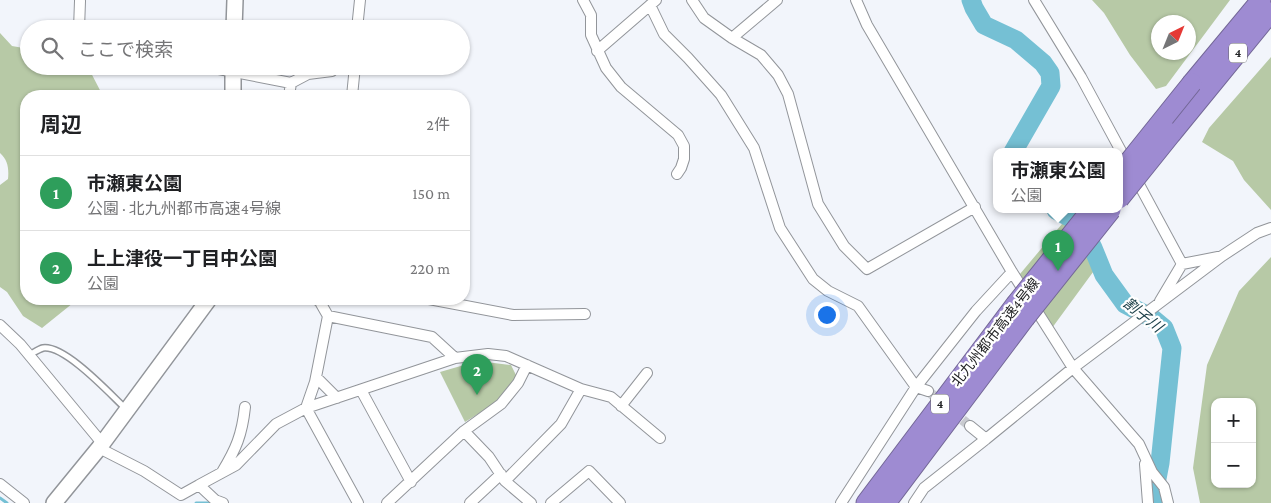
<!DOCTYPE html>
<html lang="ja">
<head>
<meta charset="utf-8">
<style>
	body { margin:0; font-family:"Crimson Pro","Noto Sans JP",serif; background:#f6f6f6; color:#202124 }
	.controls { position:absolute; right:15px; bottom:15px; display:grid; overflow:hidden; border-radius:10px; box-shadow:0 1px 4px #0004 }
	.controls button { width:45px; height:45px; display:grid; place-items:center; padding:0; border:0; border-bottom:1px solid #e0e0e0; background:#fff; color:#202124; font:25px sans-serif }
	.compass { position:absolute; left:1151px; top:15px; width:45px; height:45px; border-radius:50%; background:#fff; box-shadow:0 1px 4px #0004; rotate:43deg }
	.you { position:absolute; left:826px; top:314px; width:18px; height:18px; margin:-12px; border:4px solid #fff; border-radius:50%; background:#1a73e8; box-shadow:0 0 0 8px #1a73e833 }
	.badge { display:grid; place-items:center; width:32px; height:32px; border-radius:50%; background:#0b8043; color:#fff; font-size:16px; font-weight:700 }
	.pin { position:absolute; translate:-50% -41px; filter:drop-shadow(0 1px 2px #0008) }
	.pin::after { content:''; position:absolute; top:26px; width:18px; height:15px; background:inherit; clip-path:polygon(0 0,100% 0,50% 100%) }
	.popup { position:absolute; left:993px; top:148px; width:130px; height:65px; box-sizing:border-box; display:grid; place-content:center; border-radius:10px; background:#fff; filter:drop-shadow(0 1px 4px #0005); font-size:16px; white-space:nowrap; color:#757577 }
	.popup b { font-size:19px; color:#202124 }
	.popup::after { content:''; position:absolute; left:50%; top:100%; margin-left:-10px; border:10px solid transparent; border-top-color:#fff }
	.list { margin:0; padding:0; list-style:none }
	h2 { display:flex; justify-content:space-between; align-items:center; height:65px; margin:0; padding:0 20px; font-size:21px }
	h2 small { font-size:16px; font-weight:400; color:#757577 }
	.list li { display:grid; grid-template-columns:32px 1fr auto; gap:15px; align-items:center; box-sizing:border-box; height:75px; padding:0 20px; border-top:1px solid #e0e0e0 }
	.list b { display:block; font-size:19px; white-space:nowrap }
	.list p { margin:0; font-size:16px; white-space:nowrap; color:#757577 }
	.list em { font-size:16px; font-style:normal; color:#757577 }
	.icon { flex:none; width:28px; height:28px; fill:none; stroke:currentColor; stroke-width:2; stroke-linecap:round; stroke-linejoin:round }
	.map { position:relative; flex:none; width:1271px; height:503px; overflow:hidden }
	.search { position:absolute; background:#fff; box-shadow:0 1px 4px #0004; left:20px; top:20px; width:450px; height:55px; display:flex; align-items:center; gap:12px; box-sizing:border-box; padding:0 18px; border-radius:28px; color:#757577; font-size:19px }
	.panel { position:absolute; background:#fff; box-shadow:0 1px 4px #0004; left:20px; top:90px; width:450px; height:215px; border-radius:20px }
	.map>svg:first-child { display:block }
	.green { fill:#b7c9a6; fill-rule:evenodd }
	.lines { fill:none; stroke-linecap:round; stroke-linejoin:round }
	.stream { stroke:#75c0d4; stroke-width:3 }
	.river { stroke:#75c0d4; stroke-width:19 }
	.street-tunnel { stroke:#c9cbd0; stroke-width:10; stroke-dasharray:10 5; stroke-linecap:butt }
	.lane-casing { stroke:#92959a; stroke-width:8 }
	.street-casing { stroke:#92959a; stroke-width:12 }
	.secondary-casing { stroke:#92959a; stroke-width:18 }
	.highway-casing { stroke:#736796; stroke-width:21 }
	.lane { stroke:#fff; stroke-width:5 }
	.street { stroke:#fff; stroke-width:10 }
	.secondary { stroke:#fff; stroke-width:15 }
	.highway { stroke:#9e8bd2; stroke-width:19 }
	.highway-bridge-casing { stroke:#736796; stroke-width:21; stroke-linecap:butt }
	.highway-bridge { stroke:#9e8bd2; stroke-width:19 }
	.labels { text-anchor:middle; stroke-width:4.5; stroke-linejoin:round; paint-order:stroke }
	.shield { fill:#fff; stroke:#656667; stroke-width:1 }
	.shield-label { font-size:12px; font-weight:bold; fill:#232426 }
	.street-label { font-size:14px; fill:#232426; stroke:#fff }
	.water-label { font-size:15px; font-style:italic; fill:#193d46; stroke:#fff }
</style>
</head>
<body>
<div class="map">
<svg width="1271" height="503" viewBox="0 0 1271 503">
	<rect width="100%" height="100%" fill="#f2f5fb"/>
	<path class="green" d="M1092 0H1230L1166 86 1156 89 1130 55 1104 13ZM1188 22V52H1158V22Z
		M0 33 12 46 29 49V66H86L89 69 103 96H26V299H78L42 328 23 316 7 292 0 287V185L8 179C9 169 8 160 0 153Z
		M1271 57V210L1244 180 1233 161 1202 142 1209 128Z
		M1067 218C1082 234 1089 247 1096 268L1052 328 1020 274Z
		M1271 257V503H1200L1193 468 1207 365 1239 291ZM1215 402H1252V484H1215Z
		M478 361 511 365 517 377 497 402 465 422 440 372Z"/>
	<g class="lines">
		<path class="stream" d="M0 498 7 503
			M196 503H209"/>
		<path class="river" d="M971 0 974 8 984 25 1016 40 1043 63 1050 73 1051 86 1013 152
			M1056 210 1071 218 1084 230 1093 248 1104 275 1125 304 1152 318 1164 328 1172 348 1160 463 1155 489V503"/>
		<path class="street-tunnel" d="M928 391 970 426"/>
		<g class="lane-casing">
			<path id="lane" d="M29 355C33 353 39 349 43 348 65 345 109 393 125 408"/>
		</g>
		<g class="street-casing">
			<path id="street" d="M583 0 591 15V35L606 68 621 87 678 135 684 146V159L681 168 677 174
				M692 0 704 18 732 38 761 55 778 75 788 94 818 204 844 246 867 269 975 207
				M856 0 867 25 1012 272 1073 368 1139 444 1152 472 1164 487 1168 503
				M1034 0 1081 77 1182 264 1160 301
				M650 5 664 34 688 58 721 95 754 148 780 228 813 279 828 291 858 306 916 387 928 391
				M79 29 80 1
				M357 29 360 0
				M732 38 777 0
				M597 51 656 0
				M203 66 291 83 289 96
				M291 83 308 74 332 71
				M352 96 355 66
				M1182 264 1218 257
				M316 299 320 302 328 316 315 382 306 408 358 503
				M429 299 513 315 585 314
				M328 316 432 337 455 358
				M0 325 20 344 102 443
				M316 377 337 398
				M581 389 611 397 660 438
				M361 390 411 482
				M621 406 647 373
				M970 426 986 439 1073 368 1222 256 1257 233 1271 228
				M464 431 501 404 518 383 527 365
				M99 448 144 471 181 495 199 485 215 500 223 503
				M1145 464 1148 503
				M222 472C236 449 242 435 245 407
				M0 484 24 503
				M199 485 236 465 276 424 306 408 455 358 488 354 506 356 581 389 561 424 505 481
				M387 503 464 431 489 457 505 481 531 503
				M470 503 501 474
				M551 503 589 471 620 503
				M841 503 916 387 976 311 1012 272
				M914 503 924 488 986 439"/>
		</g>
		<g class="secondary-casing">
			<path id="secondary" d="M234 29 235 0
				M233 66V96
				M54 503 99 448 209 299"/>
		</g>
		<g class="highway-casing">
			<path id="highway" d="M1192 83 1261 0
				M1172 133 1271 12
				M866 503 1015 305
				M886 503 1025 318"/>
		</g>
		<use href="#lane" class="lane"/>
		<use href="#street" class="street"/>
		<use href="#secondary" class="secondary"/>
		<use href="#highway" class="highway"/>
		<g class="highway-bridge-casing">
			<path id="highway-bridge" d="M1119 174 1192 83
				M1119 199 1172 133
				M1015 305 1091 210
				M1025 318 1111 210"/>
		</g>
		<use href="#highway-bridge" class="highway-bridge"/>
	</g>
	<g class="labels">
		<g class="shield">
			<rect x="1229" y="43.5" width="18" height="19" rx="4"/>
			<rect x="931" y="394.5" width="18" height="19" rx="4"/>
		</g>
		<g class="shield-label">
			<text x="1238" y="57">4</text>
			<text x="940" y="408">4</text>
		</g>
		<g class="street-label">
			<text transform="translate(995 332) rotate(-52)" y="5">北九州都市高速4号線</text>
		</g>
		<g class="water-label">
			<text transform="translate(1143 315) rotate(39)" y="5">割子川</text>
		</g>
	</g>
</svg>
<div class="controls">
<button>+</button>
<button>−</button>
</div>
<svg class="compass" viewBox="-18 -18 36 36"><path d="M0-13l5 13h-10z" fill="#e53935"/><path d="M0 13l5-13h-10z" fill="#757577"/></svg>
<div class="you"></div>
<div class="pin badge" style="left:1058px;top:271px;background:#2e9e5b">1</div>
<div class="popup"><b>市瀬東公園</b>公園</div>
<div class="pin badge" style="left:477px;top:395px;background:#2e9e5b">2</div>
<div class="search"><svg class="icon" aria-label="search" viewBox="0 0 24 24"><circle cx="10" cy="10" r="6"/><path d="M15 15l6 6"/></svg>ここで検索</div>
<section class="panel">
<h2>周辺<small>2件</small></h2>
<ul class="list">
<li><span class="badge" style="background:#2e9e5b">1</span><div><b>市瀬東公園</b><p>公園 · 北九州都市高速4号線</p></div><em>150 m</em></li>
<li><span class="badge" style="background:#2e9e5b">2</span><div><b>上上津役一丁目中公園</b><p>公園</p></div><em>220 m</em></li>
</ul>
</section>
</div>
</body>
</html>
